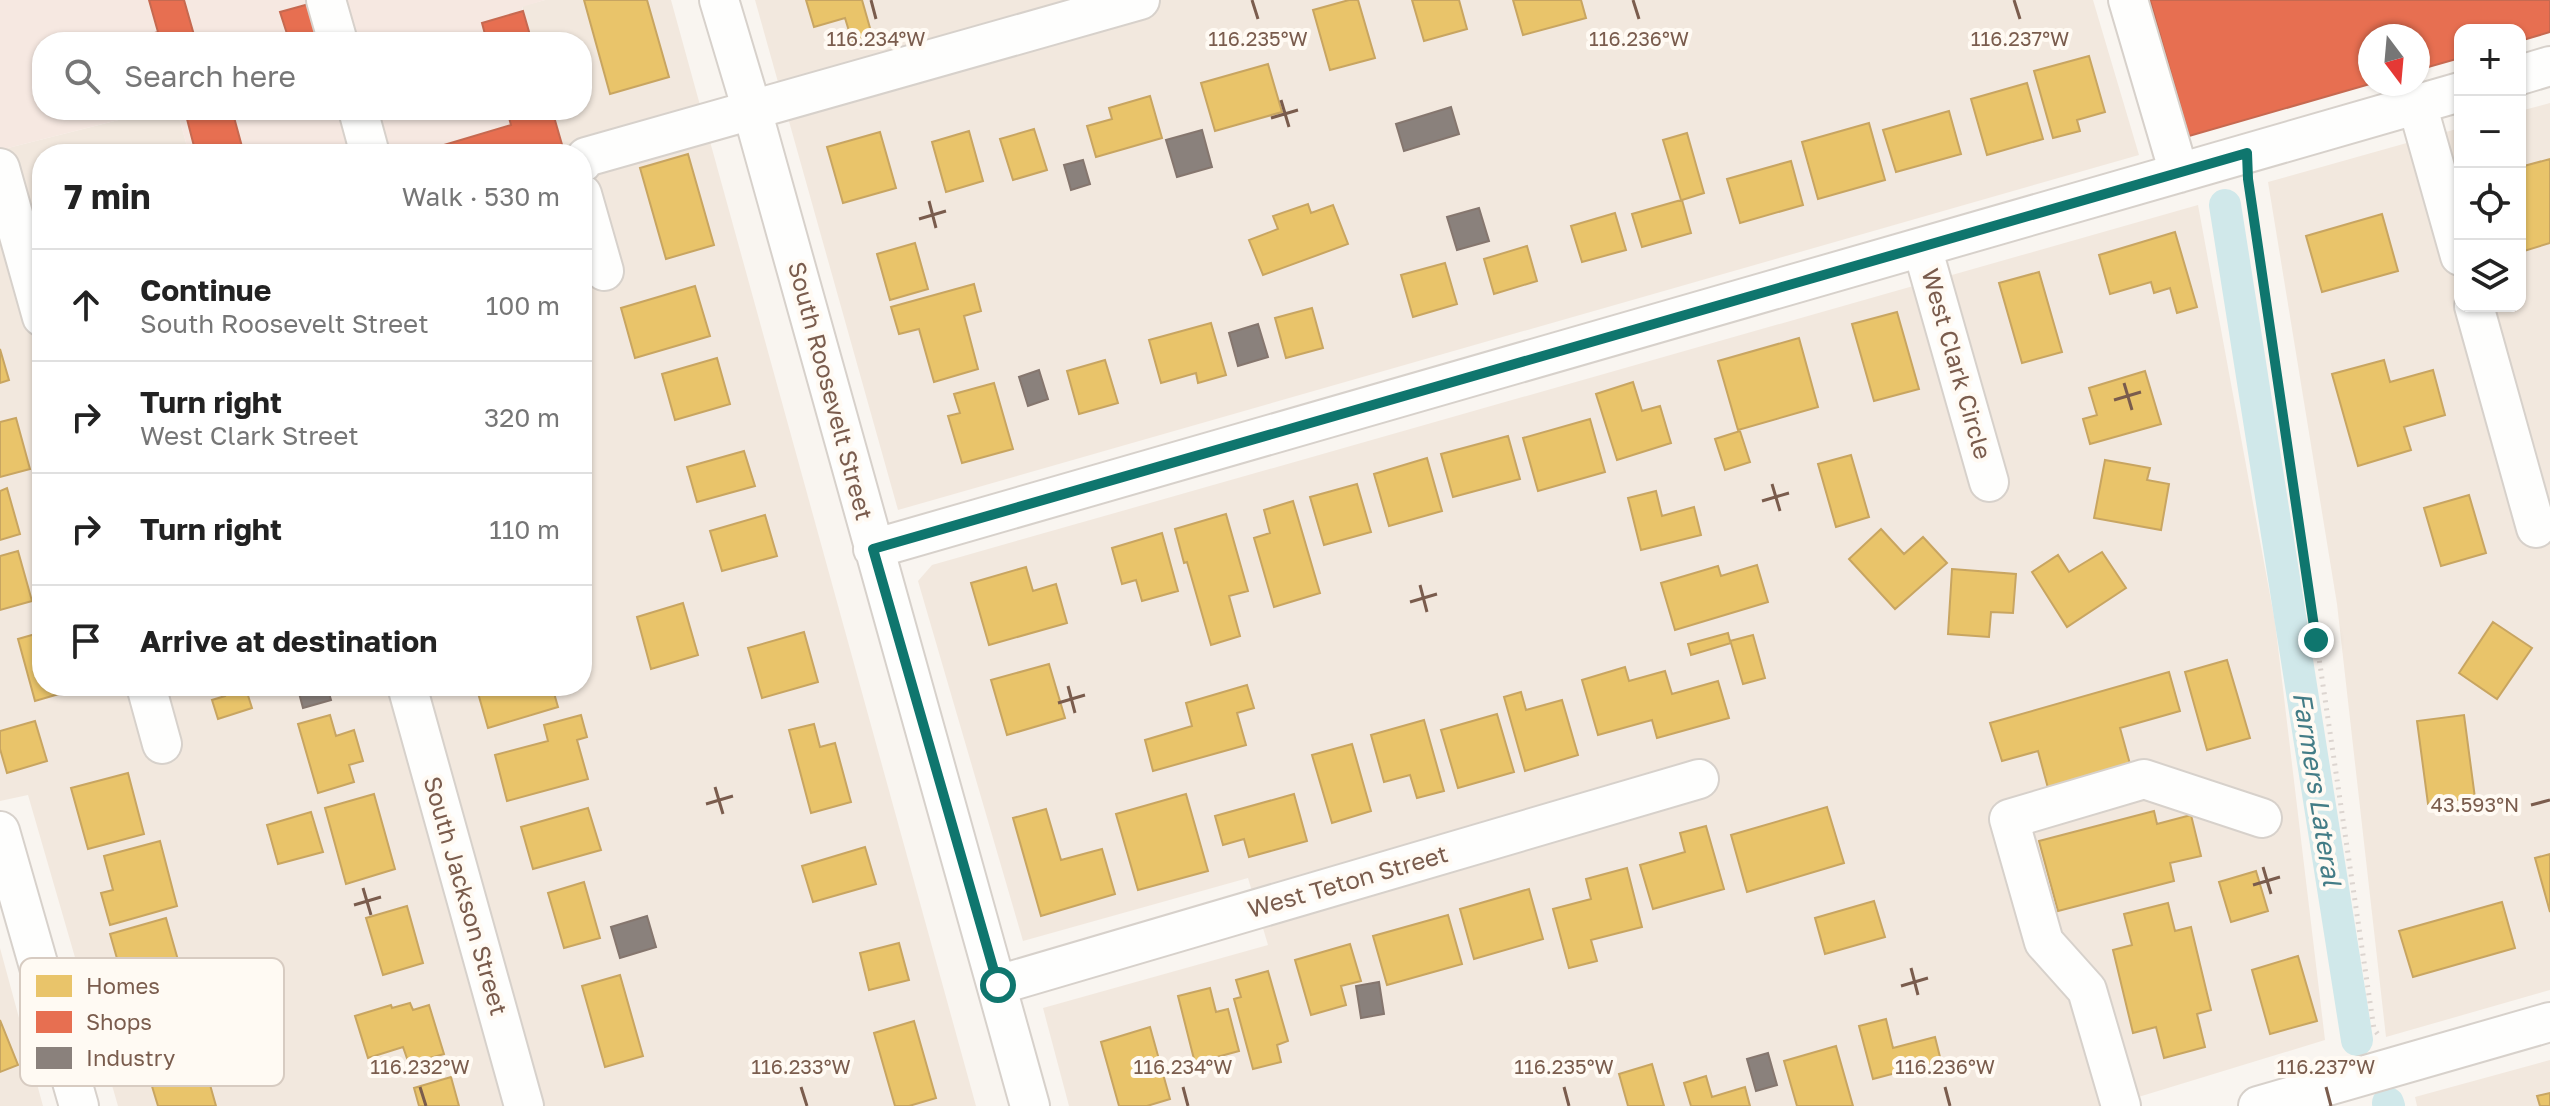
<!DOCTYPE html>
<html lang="en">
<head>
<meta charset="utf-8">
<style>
	body { margin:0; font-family:"Golos Text",sans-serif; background:#f6f6f6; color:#222 }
	.controls { position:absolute; right:24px; top:24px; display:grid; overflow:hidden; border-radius:16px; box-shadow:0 2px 6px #0004 }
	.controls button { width:72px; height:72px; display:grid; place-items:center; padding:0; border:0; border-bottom:2px solid #e0e0e0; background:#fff; color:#222; font:40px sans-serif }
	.compass { position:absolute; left:2358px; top:24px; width:72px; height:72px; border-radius:50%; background:#fff; box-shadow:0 2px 6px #0004; rotate:164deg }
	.stop { position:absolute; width:24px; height:24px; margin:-18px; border:6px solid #0f766e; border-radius:50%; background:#fff }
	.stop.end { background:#0f766e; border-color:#fff; box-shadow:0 2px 8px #0008 }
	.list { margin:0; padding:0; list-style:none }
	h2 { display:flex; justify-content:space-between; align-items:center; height:104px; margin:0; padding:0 32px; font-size:34px }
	h2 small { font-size:26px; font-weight:400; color:#767676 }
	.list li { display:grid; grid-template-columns:52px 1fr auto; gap:24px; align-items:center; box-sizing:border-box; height:112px; padding:0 32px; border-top:2px solid #e0e0e0 }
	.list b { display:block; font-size:30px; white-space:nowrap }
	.list p { margin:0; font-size:26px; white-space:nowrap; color:#767676 }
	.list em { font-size:26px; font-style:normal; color:#767676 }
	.icon { flex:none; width:44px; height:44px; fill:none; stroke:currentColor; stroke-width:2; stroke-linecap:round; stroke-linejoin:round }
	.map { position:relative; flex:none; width:2550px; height:1106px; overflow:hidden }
	.search { position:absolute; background:#fff; box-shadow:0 2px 6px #0004; left:32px; top:32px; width:560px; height:88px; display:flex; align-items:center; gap:20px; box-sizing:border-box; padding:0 28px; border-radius:32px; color:#767676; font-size:30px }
	.panel { position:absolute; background:#fff; box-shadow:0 2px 6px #0004; left:32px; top:144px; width:560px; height:552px; border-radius:32px }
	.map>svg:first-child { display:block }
	.residential { fill:#f2e8de }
	.commercial { fill:#f6e8e1 }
	.homes { fill:#e9c46a; stroke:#c8a561; stroke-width:2 }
	.shops { fill:#e76f51; stroke:#c66950; stroke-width:2 }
	.industry { fill:#8a817c; stroke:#85766e; stroke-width:2 }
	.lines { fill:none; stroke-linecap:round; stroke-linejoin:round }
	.canal { stroke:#d0e8ea; stroke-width:32 }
	.minor-casing { stroke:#d7d1cb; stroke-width:42 }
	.path { stroke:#dcd5d0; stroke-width:5; stroke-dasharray:2 6; stroke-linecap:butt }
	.minor { stroke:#fefefd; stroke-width:38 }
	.route { stroke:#0f766e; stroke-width:10 }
	.ticks { fill:none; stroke:#7a5c4d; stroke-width:3 }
	.labels { text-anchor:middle; stroke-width:8; stroke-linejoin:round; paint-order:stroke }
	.street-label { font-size:24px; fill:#7a5c4d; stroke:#fffaf3 }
	.water-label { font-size:26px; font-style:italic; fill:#437c86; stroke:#fffaf3 }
	.key { fill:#fffaf3; stroke:#d7cbc1; stroke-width:2 }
	.key-label { font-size:22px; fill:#7a5c4d }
	.ticks-label { font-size:20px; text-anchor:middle; fill:#7a5c4d; stroke:#fffaf3; stroke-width:8; stroke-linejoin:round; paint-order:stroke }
</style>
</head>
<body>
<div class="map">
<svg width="2550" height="1106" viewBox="0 0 2550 1106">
	<rect width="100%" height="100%" fill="#f9f5f0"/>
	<path class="residential" d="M545 0H671L976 1106H118L28 795 0 801V150L158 110H177L189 154H42V686H582V154H564L551 110H582V42H532L522 6Z
		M755 0H2093L2139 155 898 510Z
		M2550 103V990L2386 1037 2337 604 2268 182 2460 128V306H2520V111Z
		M2198 205 2275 622 2325 1040 2109 1106H1069L1043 1008 1268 945 1248 878 1023 941 918 581 932 565Z
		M0 948 43 1106H0Z
		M2550 1060V1106H2417L2415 1097Z"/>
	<path class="commercial" d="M0 0H545L522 7 532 42H42V110H158L0 150Z
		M177 110H551L564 154H189Z"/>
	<path class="homes" d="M584 0H647L669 77 610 94Z
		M806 0H862L872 35 852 41 845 18 814 27Z
		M1349 0H1358L1375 58 1330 70 1313 10Z
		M1412 0H1459L1467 29 1424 41Z
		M1513 0H1581L1586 18 1523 35Z
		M2089 56 2105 112 2077 120 2080 131 2053 138 2034 71Z
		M1268 64 1282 112 1215 131 1201 83Z
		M2027 83 2043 139 1987 155 1971 99Z
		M1150 96 1162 138 1096 157 1087 126 1112 119 1109 108Z
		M1949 111 1961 154 1896 172 1883 130Z
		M1869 123 1885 180 1818 199 1802 142Z
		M1034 129 1047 170 1013 180 1000 139Z
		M969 131 983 181 946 192 932 142Z
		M880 132 896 188 843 203 827 147Z
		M1687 133 1704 193 1682 200 1691 233 1642 247 1632 214 1681 200 1663 140Z
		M688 154 714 245 666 259 640 168Z
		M2550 159V243L2524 251 2520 237V167Z
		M1791 161 1803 205 1740 223 1727 179Z
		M1308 204 1311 213 1333 205 1348 244 1263 275 1249 240 1278 229 1273 216Z
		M1615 213 1626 250 1582 262 1571 226Z
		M2382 214 2398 271 2322 292 2306 236Z
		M2175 232 2197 307 2177 313 2170 288 2154 293 2151 282 2110 294 2099 255Z
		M915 243 928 289 890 300 877 254Z
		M1527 246 1537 281 1494 294 1484 259Z
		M1445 263 1457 304 1413 317 1401 275Z
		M2039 272 2062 352 2022 363 1999 283Z
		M974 284 981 311 964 316 978 369 934 382 919 329 899 334 891 307Z
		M695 286 710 336 635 358 621 308Z
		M1312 308 1323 348 1286 358 1275 318Z
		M1897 312 1919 389 1874 401 1852 324Z
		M1211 323 1226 375 1198 383 1196 373 1161 383 1149 340Z
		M1799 338 1818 407 1738 430 1718 361Z
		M0 349 9 380 0 383Z
		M717 358 730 404 675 420 662 374Z
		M1105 360 1118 403 1079 414 1067 371Z
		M2384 360 2390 382 2433 370 2445 415 2404 427 2411 450 2358 466 2332 374Z
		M2145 371 2161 424 2090 444 2083 419 2097 415 2089 388Z
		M1633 382 1642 411 1660 406 1671 443 1617 460 1596 394Z
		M994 383 1013 449 962 463 948 416 960 413 954 394Z
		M16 418 30 469 0 477V422Z
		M1590 419 1605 472 1538 491 1523 438Z
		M1740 431 1750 462 1725 470 1715 439Z
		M1508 436 1520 479 1453 497 1441 454Z
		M744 451 755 486 697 502 687 467Z
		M1851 455 1869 517 1836 527 1818 464Z
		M1427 458 1442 511 1389 526 1374 474Z
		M2105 460 2150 468 2147 480 2169 484 2161 530 2094 518Z
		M1357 484 1371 532 1324 545 1310 497Z
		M7 488 20 534 0 540V491Z
		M1656 491 1662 516 1694 507 1701 535 1641 550 1628 498Z
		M2469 495 2486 553 2441 566 2424 508Z
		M1293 501 1320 593 1274 607 1254 538 1270 533 1264 510Z
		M1226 514 1248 591 1229 596 1240 636 1211 645 1187 562 1184 563 1175 529Z
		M765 515 777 556 722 571 710 531Z
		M1881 529 1904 554 1923 537 1947 563 1895 609 1849 559Z
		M1162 533 1178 591 1142 601 1136 580 1122 584 1112 548Z
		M18 551 32 601 0 610V556Z
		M2102 552 2126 588 2067 627 2032 572 2058 555 2069 572Z
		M1757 565 1768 602 1675 630 1661 583 1718 566 1721 576Z
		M1026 567 1033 591 1056 584 1067 623 989 645 971 583Z
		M1952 569 2016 574 2013 613 1991 612 1989 637 1948 634Z
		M683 603 698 655 651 669 637 617Z
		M2493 622 2532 648 2497 699 2459 673Z
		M42 632V686H75L76 689 35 701 18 639Z
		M804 632 818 682 762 698 748 648Z
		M1728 633 1730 641 1753 635 1765 678 1743 684 1731 643 1691 655 1688 644Z
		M2227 660 2250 738 2207 750 2185 672Z
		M1049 664 1065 718 1007 735 991 680Z
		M1625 667 1629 681 1665 671 1672 694 1718 681 1729 718 1657 738 1652 720 1598 735 1582 680Z
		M2169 672 2180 711 2120 728 2130 764 2048 788 2038 751 2002 761 1990 723Z
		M1247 685 1254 708 1237 713 1246 745 1153 771 1145 740 1192 726 1186 703Z
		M222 686H245L252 708 218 719 212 700 225 696Z
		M476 686H552L558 707 488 728Z
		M1521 692 1526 710 1562 700 1578 755 1525 771 1504 697Z
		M1497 714 1514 772 1458 788 1441 730Z
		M330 715 336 736 354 730 363 761 349 765 354 782 318 793 298 724Z
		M581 715 587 737 577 740 588 779 507 801 495 755 548 741 544 725Z
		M2464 715 2475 798 2428 804 2417 721Z
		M1424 720 1444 791 1417 798 1410 775 1384 782 1371 735Z
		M35 721 47 761 7 773 0 749V731Z
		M814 724 820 747 835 743 851 802 811 813 789 730Z
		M1352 744 1371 811 1332 823 1312 755Z
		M128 773 144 834 88 849 71 788Z
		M374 794 395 869 346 884 325 808Z
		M1186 794 1208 871 1138 890 1116 814Z
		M1294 794 1307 841 1249 857 1244 839 1223 845 1215 816Z
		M1827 807 1844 863 1747 892 1731 835Z
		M588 808 601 850 533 869 521 827Z
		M1046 809 1061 860 1102 849 1115 894 1041 916 1013 818Z
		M2154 811 2157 824 2191 815 2201 856 2170 863 2174 881 2058 911 2039 841Z
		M311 812 323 852 278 864 267 825Z
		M1706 826 1724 889 1653 909 1640 865 1685 852 1680 833Z
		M160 841 177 906 110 925 101 893 113 890 104 856Z
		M865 847 876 884 813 902 802 866Z
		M2550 854V912L2535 858Z
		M1627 868 1642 927 1591 940 1597 961 1569 968 1553 909 1591 899 1586 879Z
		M2256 871 2268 911 2231 922 2219 882Z
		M584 882 600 938 564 948 548 893Z
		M1529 889 1543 939 1474 959 1460 909Z
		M1874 901 1885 937 1825 954 1815 918Z
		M2502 902 2515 948 2413 977 2399 931Z
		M2168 903 2175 931 2191 927 2211 1010 2197 1014 2205 1047 2164 1058 2156 1027 2133 1033 2113 950 2132 945 2124 914Z
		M407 906 423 963 383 975 366 918Z
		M1448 915 1462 964 1387 985 1373 936Z
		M166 918 184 981 128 997 110 934Z
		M899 943 909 980 869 990 860 953Z
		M1350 944 1361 981 1341 986 1346 1005 1311 1015 1295 960Z
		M2298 956 2317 1021 2270 1034 2252 970Z
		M1268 971 1288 1041 1277 1045 1281 1062 1253 1069 1234 999 1241 997 1236 980Z
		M620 975 643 1056 605 1067 582 986Z
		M1210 988 1216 1012 1228 1009 1239 1051 1195 1063 1178 996Z
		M410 1003 413 1010 429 1005 444 1054 409 1064 403 1047 368 1058 355 1016 391 1005 392 1008Z
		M1886 1019 1893 1048 1935 1037 1941 1061 1873 1079 1859 1026Z
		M0 1020 18 1065 0 1072Z
		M914 1021 936 1098 909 1106H895L874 1033Z
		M1150 1027 1170 1099 1147 1106H1119L1101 1042Z
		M1836 1046 1853 1106H1797L1784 1061Z
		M1652 1064 1664 1106H1628L1619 1074Z
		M205 1067 216 1106H158L151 1083Z
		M1706 1076 1712 1097 1745 1087 1750 1106H1691L1684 1083Z
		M451 1077 459 1106H419L414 1088Z
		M2550 1093V1106H2540L2537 1096Z"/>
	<path class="shops" d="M149 0H184L196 42H137L136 39 158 32Z
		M2150 0H2550V32L2520 41V30H2460V58L2418 70V36H2370V84L2189 136Z
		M309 4 320 42H271L288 37 280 12Z
		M523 11 532 42H487L482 23Z
		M220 110H232L244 154H196L187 119Z
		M507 110H552L563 148 541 154H436L434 148 511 125Z"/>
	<path class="industry" d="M1451 107 1459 134 1404 151 1396 124Z
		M1202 130 1212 167 1177 177 1166 140Z
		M1083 160 1090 184 1071 190 1064 165Z
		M1479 208 1489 241 1457 250 1447 217Z
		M1258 324 1268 357 1238 366 1229 333Z
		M1039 370 1048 399 1028 406 1019 377Z
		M327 686 331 700 303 708 299 693Z
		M647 916 656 947 620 958 611 927Z
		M1379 982 1384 1014 1361 1018 1356 986Z
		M1768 1053 1777 1085 1756 1091 1747 1059Z"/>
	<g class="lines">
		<path class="canal" d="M2225 205 2357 1040
			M2388 1103 2389 1106"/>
		<g class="minor-casing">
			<path id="minor" d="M326 0 338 42
				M719 0 752 110 1030 1106
				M2128 0 2179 173
				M2520 75 2550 66
				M2417 104 2460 256
				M358 110 370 154
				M582 163 586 157 1140 0
				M0 168 42 317
				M582 194 604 271
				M1922 247 1989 482
				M2474 306 2536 528
				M873 549 2460 92
				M146 686 162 744
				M407 686 524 1106
				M0 831 79 1106
				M998 985 1699 779
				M2121 1106 2087 990 2044 942 2009 819 2144 779 2262 818
				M2258 1106 2550 1022"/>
		</g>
		<path class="path" d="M2249 186 2374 1029 2380 1037"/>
		<use href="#minor" class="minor"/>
	</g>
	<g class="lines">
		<path class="route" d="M998 985 873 549 2247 153 2248 179 2316 640"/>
	</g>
	<path class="ticks" d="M871 0 876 19M1252 0 1258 19M1633 0 1639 19M2014 0 2020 19M1281 100 1289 127M1271 118 1298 110M929 201 936 228M919 219 946 211M2124 383 2132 410M2114 400 2141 392M1772 484 1780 511M1762 501 1789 493M1420 585 1427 612M1410 602 1437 594M1068 686 1075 713M1058 703 1085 695M715 787 723 814M706 804 733 796M2531 805 2550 800M2263 867 2271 894M2253 885 2280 877M363 888 371 915M354 905 381 897M1911 968 1918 995M1901 986 1928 978M420 1087 426 1106M801 1087 807 1106M1183 1087 1188 1106M1564 1087 1569 1106M1945 1087 1950 1106M2326 1087 2331 1106"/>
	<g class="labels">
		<g class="street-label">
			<text transform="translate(1956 364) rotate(74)" y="8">West Clark Circle</text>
			<text transform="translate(830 391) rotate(75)" y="8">South Roosevelt Street</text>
			<text transform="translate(1348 882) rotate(-16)" y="8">West Teton Street</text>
			<text transform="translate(465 896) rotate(74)" y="8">South Jackson Street</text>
		</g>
		<g class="water-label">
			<text transform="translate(2317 789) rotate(81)" y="9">Farmers Lateral</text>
		</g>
	</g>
	<rect x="20" y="958" width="264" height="128" rx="12" class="key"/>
	<rect x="36" y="975" width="36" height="22" fill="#e9c46a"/>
	<rect x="36" y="1011" width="36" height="22" fill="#e76f51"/>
	<rect x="36" y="1047" width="36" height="22" fill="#8a817c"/>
	<g class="key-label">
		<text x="86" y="994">Homes</text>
		<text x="86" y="1030">Shops</text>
		<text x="86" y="1066">Industry</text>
	</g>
	<g class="ticks-label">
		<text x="876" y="46">116.234°W</text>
		<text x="1258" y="46">116.235°W</text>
		<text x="1639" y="46">116.236°W</text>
		<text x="2020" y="46">116.237°W</text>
		<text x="2475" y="812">43.593°N</text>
		<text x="420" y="1074">116.232°W</text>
		<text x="801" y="1074">116.233°W</text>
		<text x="1183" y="1074">116.234°W</text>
		<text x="1564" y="1074">116.235°W</text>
		<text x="1945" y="1074">116.236°W</text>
		<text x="2326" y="1074">116.237°W</text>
	</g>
</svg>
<div class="controls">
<button>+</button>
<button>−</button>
<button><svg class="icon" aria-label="locate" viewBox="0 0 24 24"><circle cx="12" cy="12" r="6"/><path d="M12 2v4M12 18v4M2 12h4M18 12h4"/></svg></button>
<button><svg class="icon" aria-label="layers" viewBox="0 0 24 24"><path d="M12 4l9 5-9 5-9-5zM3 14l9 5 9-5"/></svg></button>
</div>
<svg class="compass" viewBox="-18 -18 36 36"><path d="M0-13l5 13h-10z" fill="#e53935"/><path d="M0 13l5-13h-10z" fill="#767676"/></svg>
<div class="stop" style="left:998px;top:985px"></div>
<div class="stop end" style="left:2316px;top:640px"></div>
<div class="search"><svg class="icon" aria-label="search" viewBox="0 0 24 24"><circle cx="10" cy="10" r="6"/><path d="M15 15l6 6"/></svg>Search here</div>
<section class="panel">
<h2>7 min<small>Walk · 530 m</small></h2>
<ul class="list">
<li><svg class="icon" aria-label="ahead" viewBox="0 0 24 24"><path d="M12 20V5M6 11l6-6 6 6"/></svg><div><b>Continue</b><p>South Roosevelt Street</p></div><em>100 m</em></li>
<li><svg class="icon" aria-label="right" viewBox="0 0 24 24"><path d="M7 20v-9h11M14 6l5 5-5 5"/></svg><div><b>Turn right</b><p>West Clark Street</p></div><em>320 m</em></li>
<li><svg class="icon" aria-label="right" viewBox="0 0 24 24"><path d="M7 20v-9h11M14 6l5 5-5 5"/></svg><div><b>Turn right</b></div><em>110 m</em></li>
<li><svg class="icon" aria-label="arrive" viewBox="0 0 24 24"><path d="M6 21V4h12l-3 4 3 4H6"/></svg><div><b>Arrive at destination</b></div></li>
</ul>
</section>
</div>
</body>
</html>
